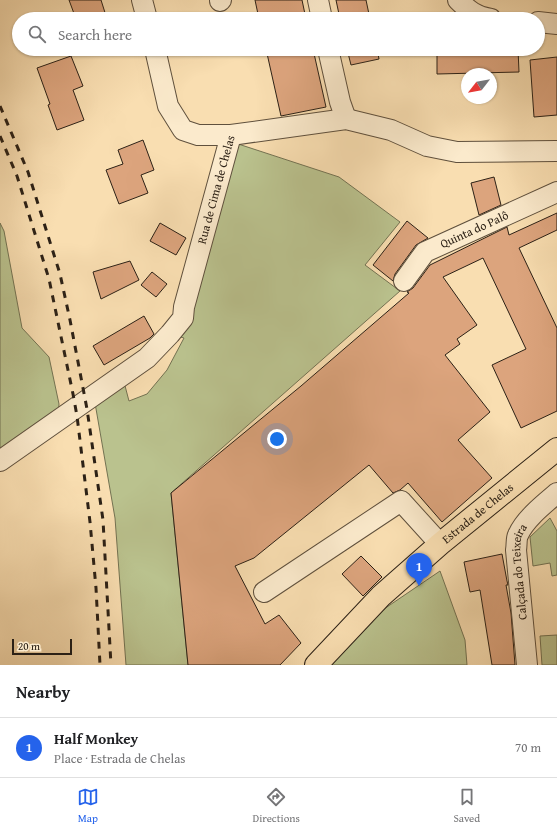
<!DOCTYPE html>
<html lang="en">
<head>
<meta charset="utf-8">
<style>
	body { margin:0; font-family:"Gentium Book Plus",serif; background:#f2f2f2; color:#202124 }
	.compass { position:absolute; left:461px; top:68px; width:36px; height:36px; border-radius:50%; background:#fff; box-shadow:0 1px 3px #0004; rotate:239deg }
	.scale { position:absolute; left:12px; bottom:10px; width:60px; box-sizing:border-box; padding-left:4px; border:2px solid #2c2116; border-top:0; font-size:11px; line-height:14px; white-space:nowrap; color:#2c2116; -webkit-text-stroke:3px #fbeacc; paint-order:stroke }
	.you { position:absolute; left:277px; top:439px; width:14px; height:14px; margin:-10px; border:3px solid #fff; border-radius:50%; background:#1a73e8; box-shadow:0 0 0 6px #1a73e833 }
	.badge { display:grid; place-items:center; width:26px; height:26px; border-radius:50%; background:#2563eb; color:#fff; font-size:13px; font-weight:700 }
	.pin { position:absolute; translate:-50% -33px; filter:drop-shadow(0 1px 2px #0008) }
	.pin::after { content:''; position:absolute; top:21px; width:14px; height:12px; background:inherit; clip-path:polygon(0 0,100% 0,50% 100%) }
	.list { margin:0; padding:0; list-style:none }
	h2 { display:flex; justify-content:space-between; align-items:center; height:52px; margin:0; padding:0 16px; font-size:17px }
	h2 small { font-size:13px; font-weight:400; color:#757577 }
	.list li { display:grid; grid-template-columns:26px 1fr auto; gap:12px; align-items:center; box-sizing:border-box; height:60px; padding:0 16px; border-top:1px solid #e0e0e0 }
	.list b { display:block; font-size:15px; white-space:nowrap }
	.list p { margin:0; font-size:13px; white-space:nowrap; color:#757577 }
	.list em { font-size:13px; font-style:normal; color:#757577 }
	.icon { flex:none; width:22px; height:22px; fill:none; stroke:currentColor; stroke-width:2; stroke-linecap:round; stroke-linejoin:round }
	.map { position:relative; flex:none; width:557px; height:665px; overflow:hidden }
	.search { position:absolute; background:#fff; box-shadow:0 1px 3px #0004; left:12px; right:12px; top:12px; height:44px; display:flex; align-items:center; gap:10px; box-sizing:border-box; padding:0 14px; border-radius:22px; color:#757577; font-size:15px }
	.sheet { height:112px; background:#fff }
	nav { display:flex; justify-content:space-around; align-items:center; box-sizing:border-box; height:56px; border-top:1px solid #e0e0e0; background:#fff; font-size:11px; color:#757577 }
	nav a { display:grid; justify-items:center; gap:2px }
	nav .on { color:#2563eb }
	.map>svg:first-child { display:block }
	.green { fill:#bac28e; stroke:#737252 }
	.building { fill:#dca47d; stroke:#2c2116 }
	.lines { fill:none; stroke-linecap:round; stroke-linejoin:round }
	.minor-casing { stroke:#5f503d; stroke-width:22 }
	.major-casing { stroke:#2c2116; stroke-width:24 }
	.minor { stroke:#fbeacc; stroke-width:20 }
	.major { stroke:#f9deb1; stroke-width:22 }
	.rail { stroke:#2c2116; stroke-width:3; stroke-dasharray:7 7; stroke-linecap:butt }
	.labels { text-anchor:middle; stroke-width:3; stroke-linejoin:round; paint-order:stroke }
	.street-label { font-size:12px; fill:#2c2116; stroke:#fbeacc }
</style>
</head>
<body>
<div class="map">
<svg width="557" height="665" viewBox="0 0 557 665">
	<rect width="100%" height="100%" fill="#f9deb1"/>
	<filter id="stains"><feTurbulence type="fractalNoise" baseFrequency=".005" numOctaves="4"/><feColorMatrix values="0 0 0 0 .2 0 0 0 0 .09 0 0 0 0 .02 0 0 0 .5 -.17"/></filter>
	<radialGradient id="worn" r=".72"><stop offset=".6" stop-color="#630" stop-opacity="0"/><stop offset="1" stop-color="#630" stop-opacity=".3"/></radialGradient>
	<path class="green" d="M229 141 339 177 400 222 365 265 400 291 171 493 188 665H126L115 518 95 403 124 382 129 401 147 394 167 370 184 338 170 334Z
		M0 223 4 231 22 328 49 357 59 404 58 420 0 461Z
		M550 518 557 531V575L552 576 550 563 533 566 530 537Z
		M440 571 465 640 467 665H331L384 609Z
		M557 635V665H542L540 636Z"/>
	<path class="building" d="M69 0H101L107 19H76Z
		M255 0H302L306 19H259Z
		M336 0H366L370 19H340Z
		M266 49H313L326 107 281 116Z
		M347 49H377L379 59 351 65Z
		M437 49H518L519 72 437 74Z
		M71 56 83 86 73 90 84 120 57 130 48 105 50 104 37 68Z
		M557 57V115L534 117 530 60Z
		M143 140 154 170 141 175 148 193 119 204 106 170 123 164 118 150Z
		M494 177 501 205 479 215 471 183Z
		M557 213V230L519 248 557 328V411L521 428 492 365 526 349 483 258 443 277 477 325 457 339 460 344 445 355 490 412 458 440 492 478 442 522 408 483 400 490 393 493 369 465 254 558 235 566 265 624 279 615 301 643 280 665H188L171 493 301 386 409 293 407 292 413 288 430 265 507 227 509 235Z
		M407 221 428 238 416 245 395 274 393 281 373 265Z
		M160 223 186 238 176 255 150 241Z
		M130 261 139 280 101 299 93 272Z
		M152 272 167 284 156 297 141 285Z
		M144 316 154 334 150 338 104 365 93 346Z
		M502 554 507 581 508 585H506L511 613 515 665H492L480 590 470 592 464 562Z
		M361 556 382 577 363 596 342 574Z"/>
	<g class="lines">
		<g class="minor-casing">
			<g id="minor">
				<path d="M142 0 147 19"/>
				<path d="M318 0 322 19"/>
				<path d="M458 0C468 10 476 17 491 19"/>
				<path d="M220 1 221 0"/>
				<path d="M538 22 557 24"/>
				<path d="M155 49 168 106 183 130 198 135H231L346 119 391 130 427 146 457 152 557 151"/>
				<path d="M328 49 340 102 346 119"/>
				<path id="s1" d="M404 281 425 252 557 192"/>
				<path id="s2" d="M0 461 147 358 170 334 183 318 184 307 231 135"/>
				<path d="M264 592 401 501 440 544"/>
				<path id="s3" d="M527 665 516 550C517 545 516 539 518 535 525 519 544 504 557 493"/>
			</g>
		</g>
		<g class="major-casing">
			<g id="major">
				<path id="s4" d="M316 665 381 596 440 544 557 449"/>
			</g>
		</g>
		<use href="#minor" class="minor"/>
		<use href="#major" class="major"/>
		<path class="rail" d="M0 106 28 172 60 274 70 320 87 409 103 520 111 665
			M0 136 17 176 49 279 73 394 77 416 90 522 96 588 100 665"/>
	</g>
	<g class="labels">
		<g class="street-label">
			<text dy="4" stroke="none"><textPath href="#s2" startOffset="366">Rua de Cima de Chelas</textPath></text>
			<text dy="4" stroke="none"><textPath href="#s1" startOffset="90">Quinta do Palô</textPath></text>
			<text dy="4" stroke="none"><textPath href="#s4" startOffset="222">Estrada de Chelas</textPath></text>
			<text dy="4" stroke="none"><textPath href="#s3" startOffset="94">Calçada do Teixeira</textPath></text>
		</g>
	</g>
	<rect width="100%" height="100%" filter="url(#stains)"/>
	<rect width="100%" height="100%" fill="url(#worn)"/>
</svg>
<svg class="compass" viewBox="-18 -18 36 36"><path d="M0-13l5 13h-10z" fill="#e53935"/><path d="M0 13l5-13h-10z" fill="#757577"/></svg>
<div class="scale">20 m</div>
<div class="you"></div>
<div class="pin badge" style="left:419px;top:586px">1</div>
<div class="search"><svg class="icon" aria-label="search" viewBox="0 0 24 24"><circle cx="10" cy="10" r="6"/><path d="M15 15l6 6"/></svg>Search here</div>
</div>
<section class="sheet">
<h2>Nearby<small></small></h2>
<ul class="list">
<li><span class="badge">1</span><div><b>Half Monkey</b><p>Place · Estrada de Chelas</p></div><em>70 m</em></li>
</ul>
</section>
<nav>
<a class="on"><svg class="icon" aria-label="map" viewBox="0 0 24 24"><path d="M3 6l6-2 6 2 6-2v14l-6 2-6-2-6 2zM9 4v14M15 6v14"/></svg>Map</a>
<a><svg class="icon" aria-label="directions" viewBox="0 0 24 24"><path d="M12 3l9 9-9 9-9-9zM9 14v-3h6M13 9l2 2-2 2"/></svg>Directions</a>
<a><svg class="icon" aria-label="saved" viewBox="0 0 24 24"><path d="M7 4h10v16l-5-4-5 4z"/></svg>Saved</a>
</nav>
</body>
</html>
